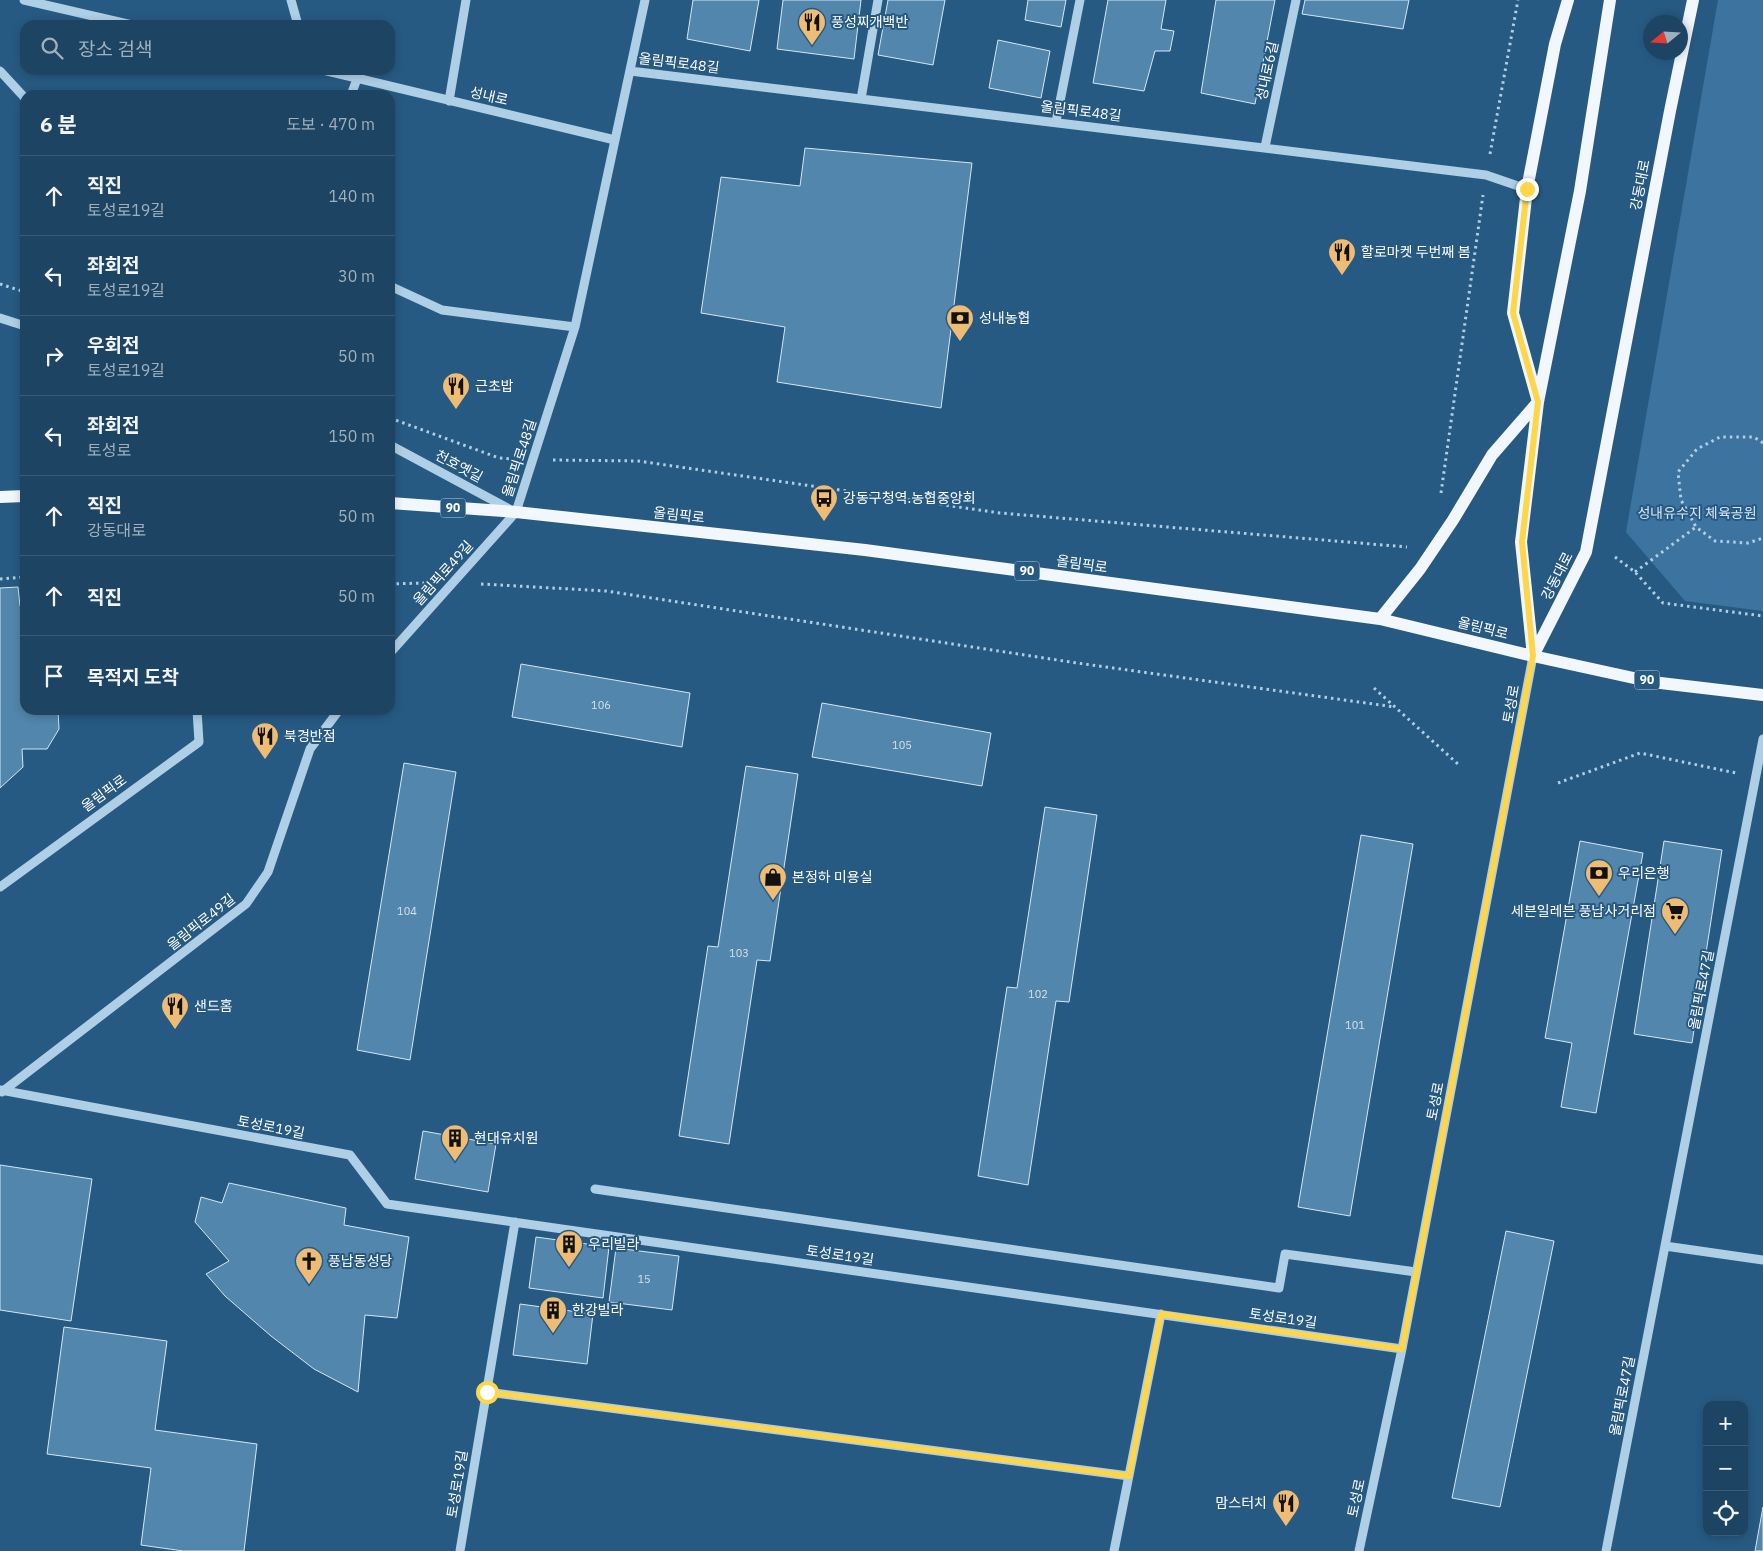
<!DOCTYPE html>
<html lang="ko">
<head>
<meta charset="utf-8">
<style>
	body { margin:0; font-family:"IBM Plex Sans","Noto Sans KR",sans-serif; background:#2a4e6b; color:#f1f3f6 }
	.controls { position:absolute; right:15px; bottom:15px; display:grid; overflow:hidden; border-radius:10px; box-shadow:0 2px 8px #0003 }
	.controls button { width:45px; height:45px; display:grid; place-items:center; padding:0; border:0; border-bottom:1px solid #3b5c77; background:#1d4462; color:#f1f3f6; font:25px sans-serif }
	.compass { position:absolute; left:1643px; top:15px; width:45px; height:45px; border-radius:50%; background:#1d4462; box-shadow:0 2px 8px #0003; rotate:252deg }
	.stop { position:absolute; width:15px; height:15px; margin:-11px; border:4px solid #ffd54a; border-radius:50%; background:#fff }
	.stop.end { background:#ffd54a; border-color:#fff; box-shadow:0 1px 5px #0008 }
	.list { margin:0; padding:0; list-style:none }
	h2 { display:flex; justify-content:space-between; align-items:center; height:65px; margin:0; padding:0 20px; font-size:21px }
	h2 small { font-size:16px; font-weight:400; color:#a0b0be }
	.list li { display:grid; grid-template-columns:32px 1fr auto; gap:15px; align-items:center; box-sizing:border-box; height:80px; padding:0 20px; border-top:1px solid #3b5c77 }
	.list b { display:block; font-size:19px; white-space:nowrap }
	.list p { margin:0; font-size:16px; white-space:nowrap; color:#a0b0be }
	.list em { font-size:16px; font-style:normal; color:#a0b0be }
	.icon { flex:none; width:28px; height:28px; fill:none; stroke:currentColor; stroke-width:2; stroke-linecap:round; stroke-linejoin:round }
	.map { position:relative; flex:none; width:1763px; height:1551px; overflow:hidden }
	.search { position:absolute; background:#1d4462; box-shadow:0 2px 8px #0003; left:20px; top:20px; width:375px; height:55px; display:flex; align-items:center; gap:12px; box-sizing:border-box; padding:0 18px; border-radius:15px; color:#a0b0be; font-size:19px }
	.panel { position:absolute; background:#1d4462; box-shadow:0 2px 8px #0003; left:20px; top:90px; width:375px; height:625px; border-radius:15px }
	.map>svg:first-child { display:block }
	.green { fill:#3c749f }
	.building { fill:#5386ac; stroke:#d3e7f5 }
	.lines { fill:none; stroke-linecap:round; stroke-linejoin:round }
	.path { stroke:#afcfe6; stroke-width:3; stroke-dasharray:2.5 4; stroke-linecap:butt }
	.minor { stroke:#afcfe6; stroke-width:9 }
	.major { stroke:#f1f7fd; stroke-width:12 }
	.route { stroke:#ffd54a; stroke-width:6 }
	.labels { text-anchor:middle; stroke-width:4; stroke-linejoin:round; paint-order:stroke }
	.number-label { font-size:11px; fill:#d4e1ea }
	.shield { fill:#275a82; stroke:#beceda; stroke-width:1 }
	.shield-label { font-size:12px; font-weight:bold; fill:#fff }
	.poi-label { font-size:14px; fill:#fff; stroke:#275a82; text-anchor:start }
	.street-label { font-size:14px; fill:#fff; stroke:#275a82 }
	.park-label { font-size:14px; fill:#d3e7f5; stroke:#275a82 }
</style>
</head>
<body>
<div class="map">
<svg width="1763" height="1551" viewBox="0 0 1763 1551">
	<rect width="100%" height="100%" fill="#275a82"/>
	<path class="green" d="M1718 0H1763V611L1685 601 1626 532Z"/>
	<path class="building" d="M693 0H759L750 51 687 39Z
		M783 0H861L854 59 777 49Z
		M888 0H945L933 65 878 55Z
		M1028 0H1066L1061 27 1025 20Z
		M1108 0H1166L1161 29 1174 31 1170 51H1155L1144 91 1093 83Z
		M1216 0H1275L1255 104 1201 93Z
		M1305 0H1409L1403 29 1302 14Z
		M998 40 1050 51 1041 98 989 88Z
		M805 148 972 163 941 408 777 382 785 327 701 313 721 177 800 186Z
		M18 587 20 606H25V710H58L59 729 47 749H22L23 767 0 788V588Z
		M521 664 690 693 682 747 512 717Z
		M822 703 991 733 982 786 812 757Z
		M404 763 456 772 410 1060 357 1050Z
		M746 766 798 774 770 961 757 960 729 1144 679 1136 708 946 718 947Z
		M1045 807 1097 815 1069 1002 1056 1001 1028 1185 978 1176 1007 987 1017 988Z
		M1361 835 1413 844 1350 1216 1298 1207Z
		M1580 841 1643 853 1596 1113 1561 1107 1572 1043 1545 1038Z
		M1664 841 1722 850 1692 1043 1634 1034Z
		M423 1131 496 1144 488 1192 415 1179Z
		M0 1165 92 1179 71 1321 0 1310Z
		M229 1183 346 1208 344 1225 409 1237 397 1318 365 1315 358 1392 314 1369 271 1336 225 1296 206 1274 229 1261 195 1222 201 1197 222 1203Z
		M1506 1231 1554 1241 1500 1507 1452 1498Z
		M536 1237 609 1247 603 1298 529 1288Z
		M616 1248 679 1256 672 1310 609 1302Z
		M520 1304 593 1314 587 1364 513 1355Z
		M64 1327 167 1341 155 1430 257 1444 244 1551H183L141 1545 151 1468 47 1454Z
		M1763 1507V1551H1755Z"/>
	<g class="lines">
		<path class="path" d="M1490 154 1518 0
			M0 284 25 292
			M390 418 499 458 512 459
			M1763 443 1754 437H1720L1697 449 1678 472 1681 500 1696 527 1715 541 1748 543 1763 538
			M553 460 638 461 1000 513 1407 547
			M1441 493 1483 195
			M1615 557 1635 572 1663 603 1763 616
			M1635 572 1696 527
			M0 579 25 577
			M390 584 424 583
			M481 584 606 591 1077 663 1395 707
			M1374 688 1459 765
			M1558 783 1640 753 1736 773"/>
		<path class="minor" d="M24 0 132 25
			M291 0 298 25
			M323 70 615 140
			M0 71 25 98
			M630 71 1486 175 1527 189
			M351 95 357 79
			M861 99 878 0
			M449 101 466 0
			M1056 122 1080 0
			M1265 147 1296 0
			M390 286 442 310 575 327
			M0 318 25 326
			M390 445 511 510
			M390 653 516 512 575 327 645 0
			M0 887 199 742 197 710
			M0 1090 350 1155 387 1204 1402 1349
			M2 1092 246 904 268 872 310 749 339 710
			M595 1189 1279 1288 1285 1254 1416 1272
			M1665 1246 1763 1260
			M487 1392 1129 1476
			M460 1551 515 1222
			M1114 1551 1161 1314
			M1359 1551 1402 1349 1533 656
			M1606 1551 1763 739"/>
		<path class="major" d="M0 497 25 496
			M390 503 516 512 865 550 1380 619 1533 656 1652 682 1763 695
			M1380 619 1420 569 1453 520 1492 455 1538 402 1513 313 1527 189 1555 44 1568 0
			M1533 656 1586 552 1670 111 1693 0
			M1533 656 1521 542 1538 402 1580 191 1610 0"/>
	</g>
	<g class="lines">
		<path class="route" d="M487 1392 1129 1476 1161 1314 1402 1349 1533 656 1522 542 1538 402 1513 313 1527 189"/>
	</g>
	<defs>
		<g id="restaurant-pin" transform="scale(1.4375)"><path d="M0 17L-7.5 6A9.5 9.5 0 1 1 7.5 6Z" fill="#efbc75" stroke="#275a82"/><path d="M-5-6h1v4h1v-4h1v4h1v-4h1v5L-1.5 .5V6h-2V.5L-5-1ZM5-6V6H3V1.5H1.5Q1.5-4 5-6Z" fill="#111"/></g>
		<g id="bank-pin" transform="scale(1.4375)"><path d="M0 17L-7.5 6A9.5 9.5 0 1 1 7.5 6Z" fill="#efbc75" stroke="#275a82"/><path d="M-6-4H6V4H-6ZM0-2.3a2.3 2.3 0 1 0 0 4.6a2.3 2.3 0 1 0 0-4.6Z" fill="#111"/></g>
		<g id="bus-pin" transform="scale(1.4375)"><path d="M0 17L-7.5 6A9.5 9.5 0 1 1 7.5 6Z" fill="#efbc75" stroke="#275a82"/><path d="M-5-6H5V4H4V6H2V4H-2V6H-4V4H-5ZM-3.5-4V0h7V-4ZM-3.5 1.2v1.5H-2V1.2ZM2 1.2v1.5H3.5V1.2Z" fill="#111"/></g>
		<g id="shop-pin" transform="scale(1.4375)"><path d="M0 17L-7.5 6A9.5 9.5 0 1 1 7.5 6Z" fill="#efbc75" stroke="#275a82"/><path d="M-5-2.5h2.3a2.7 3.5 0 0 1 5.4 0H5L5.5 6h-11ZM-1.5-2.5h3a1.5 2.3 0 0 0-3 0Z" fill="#111"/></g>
		<g id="supermarket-pin" transform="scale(1.4375)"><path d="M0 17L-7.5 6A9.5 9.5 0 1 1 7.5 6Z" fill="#efbc75" stroke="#275a82"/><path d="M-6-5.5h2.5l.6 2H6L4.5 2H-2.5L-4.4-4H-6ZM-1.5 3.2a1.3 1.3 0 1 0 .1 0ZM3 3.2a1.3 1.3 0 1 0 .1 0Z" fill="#111"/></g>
		<g id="building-pin" transform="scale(1.4375)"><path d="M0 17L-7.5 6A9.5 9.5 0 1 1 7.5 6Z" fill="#efbc75" stroke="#275a82"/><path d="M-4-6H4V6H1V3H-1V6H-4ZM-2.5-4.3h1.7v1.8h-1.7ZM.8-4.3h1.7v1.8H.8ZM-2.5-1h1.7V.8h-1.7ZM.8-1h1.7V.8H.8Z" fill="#111"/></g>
		<g id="church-pin" transform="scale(1.4375)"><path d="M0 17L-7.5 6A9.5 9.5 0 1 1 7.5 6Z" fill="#efbc75" stroke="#275a82"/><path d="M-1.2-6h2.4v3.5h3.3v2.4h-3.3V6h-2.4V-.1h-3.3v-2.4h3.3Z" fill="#111"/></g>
	</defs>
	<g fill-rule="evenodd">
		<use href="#restaurant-pin" x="812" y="22"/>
		<use href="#restaurant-pin" x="1342" y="252"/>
		<use href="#bank-pin" x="960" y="318"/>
		<use href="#restaurant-pin" x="456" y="386"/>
		<use href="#bus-pin" x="824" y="498"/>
		<use href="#restaurant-pin" x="265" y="736"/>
		<use href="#bank-pin" x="1599" y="873"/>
		<use href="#shop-pin" x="773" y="877"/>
		<use href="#supermarket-pin" x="1675" y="911"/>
		<use href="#restaurant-pin" x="175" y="1006"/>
		<use href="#building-pin" x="455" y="1138"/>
		<use href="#building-pin" x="569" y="1244"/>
		<use href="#church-pin" x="309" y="1261"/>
		<use href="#building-pin" x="553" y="1310"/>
		<use href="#restaurant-pin" x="1286" y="1503"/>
	</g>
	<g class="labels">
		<g class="number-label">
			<text x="601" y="709">106</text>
			<text x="902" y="749">105</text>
			<text x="407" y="915">104</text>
			<text x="739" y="957">103</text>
			<text x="1038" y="998">102</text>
			<text x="1355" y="1029">101</text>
			<text x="644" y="1283">15</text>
		</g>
		<g class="shield">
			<rect x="440.5" y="498.5" width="25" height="19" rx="4"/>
			<rect x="1014.5" y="561.5" width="25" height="19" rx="4"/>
			<rect x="1634.5" y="670.5" width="25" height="19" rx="4"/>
		</g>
		<g class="shield-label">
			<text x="453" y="512">90</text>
			<text x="1027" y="575">90</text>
			<text x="1647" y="684">90</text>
		</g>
		<g class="poi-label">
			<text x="831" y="27">풍성찌개백반</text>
			<text x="1361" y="257">할로마켓 두번째 봄</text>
			<text x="979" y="323">성내농협</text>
			<text x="475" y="391">근초밥</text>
			<text x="843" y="503">강동구청역.농협중앙회</text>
			<text x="284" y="741">북경반점</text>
			<text x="1618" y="878">우리은행</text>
			<text x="792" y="882">본정하 미용실</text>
			<text x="1656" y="916" text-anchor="end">세븐일레븐 풍납사거리점</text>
			<text x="194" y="1011">샌드홈</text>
			<text x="474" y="1143">현대유치원</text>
			<text x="588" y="1249">우리빌라</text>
			<text x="328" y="1266">풍납동성당</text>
			<text x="572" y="1315">한강빌라</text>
			<text x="1267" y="1508" text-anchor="end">맘스터치</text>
		</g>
		<g class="street-label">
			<text transform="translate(679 63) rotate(7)" y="5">올림픽로48길</text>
			<text transform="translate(1267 71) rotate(-78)" y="5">성내로6길</text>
			<text transform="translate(489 96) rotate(13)" y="5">성내로</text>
			<text transform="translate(1081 111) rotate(7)" y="5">올림픽로48길</text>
			<text transform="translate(1640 185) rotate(-79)" y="5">강동대로</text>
			<text transform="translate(519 458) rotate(-72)" y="5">올림픽로48길</text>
			<text transform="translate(459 466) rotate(28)" y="5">천호옛길</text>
			<text transform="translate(679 515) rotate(6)" y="5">올림픽로</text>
			<text transform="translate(1082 564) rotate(8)" y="5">올림픽로</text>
			<text transform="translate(443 573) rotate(-48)" y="5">올림픽로49길</text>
			<text transform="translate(1557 576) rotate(-63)" y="5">강동대로</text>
			<text transform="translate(1483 628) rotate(14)" y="5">올림픽로</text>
			<text transform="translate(1511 704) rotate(-80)" y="5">토성로</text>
			<text transform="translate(104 793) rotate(-36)" y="5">올림픽로</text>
			<text transform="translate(201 922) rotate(-38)" y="5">올림픽로49길</text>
			<text transform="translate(1701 990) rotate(-79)" y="5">올림픽로47길</text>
			<text transform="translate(1435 1101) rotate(-79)" y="5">토성로</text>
			<text transform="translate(271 1127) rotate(11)" y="5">토성로19길</text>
			<text transform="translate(840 1255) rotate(8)" y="5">토성로19길</text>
			<text transform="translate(1283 1318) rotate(8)" y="5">토성로19길</text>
			<text transform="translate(1622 1396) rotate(-79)" y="5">올림픽로47길</text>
			<text transform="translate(457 1484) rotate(-81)" y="5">토성로19길</text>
			<text transform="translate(1356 1498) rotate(-78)" y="5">토성로</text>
		</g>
		<g class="park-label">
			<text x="1697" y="518">성내유수지 체육공원</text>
		</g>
	</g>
</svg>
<div class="controls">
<button>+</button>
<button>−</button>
<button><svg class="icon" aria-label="locate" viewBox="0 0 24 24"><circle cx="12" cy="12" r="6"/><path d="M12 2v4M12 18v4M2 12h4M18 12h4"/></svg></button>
</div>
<svg class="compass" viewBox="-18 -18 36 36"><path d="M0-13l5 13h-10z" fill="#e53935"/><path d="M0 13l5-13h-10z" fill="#a0b0be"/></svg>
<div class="stop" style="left:487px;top:1392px"></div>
<div class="stop end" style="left:1527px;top:189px"></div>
<div class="search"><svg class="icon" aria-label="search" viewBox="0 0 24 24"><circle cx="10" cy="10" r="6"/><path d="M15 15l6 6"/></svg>장소 검색</div>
<section class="panel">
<h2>6 분<small>도보 · 470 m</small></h2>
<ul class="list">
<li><svg class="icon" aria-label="ahead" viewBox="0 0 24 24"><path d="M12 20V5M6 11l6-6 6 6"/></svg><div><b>직진</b><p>토성로19길</p></div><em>140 m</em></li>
<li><svg class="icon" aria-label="left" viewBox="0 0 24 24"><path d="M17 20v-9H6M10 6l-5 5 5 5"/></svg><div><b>좌회전</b><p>토성로19길</p></div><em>30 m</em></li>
<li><svg class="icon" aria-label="right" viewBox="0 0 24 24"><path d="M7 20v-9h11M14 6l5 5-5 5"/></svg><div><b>우회전</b><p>토성로19길</p></div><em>50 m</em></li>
<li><svg class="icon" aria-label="left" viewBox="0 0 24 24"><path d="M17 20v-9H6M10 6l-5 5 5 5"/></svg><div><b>좌회전</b><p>토성로</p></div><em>150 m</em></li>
<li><svg class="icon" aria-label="ahead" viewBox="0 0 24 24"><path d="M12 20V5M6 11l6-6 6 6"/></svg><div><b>직진</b><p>강동대로</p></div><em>50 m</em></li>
<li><svg class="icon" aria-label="ahead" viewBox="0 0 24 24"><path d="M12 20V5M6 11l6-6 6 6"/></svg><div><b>직진</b></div><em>50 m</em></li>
<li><svg class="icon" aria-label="arrive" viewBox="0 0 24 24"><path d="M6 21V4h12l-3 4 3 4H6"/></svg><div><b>목적지 도착</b></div></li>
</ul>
</section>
</div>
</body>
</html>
